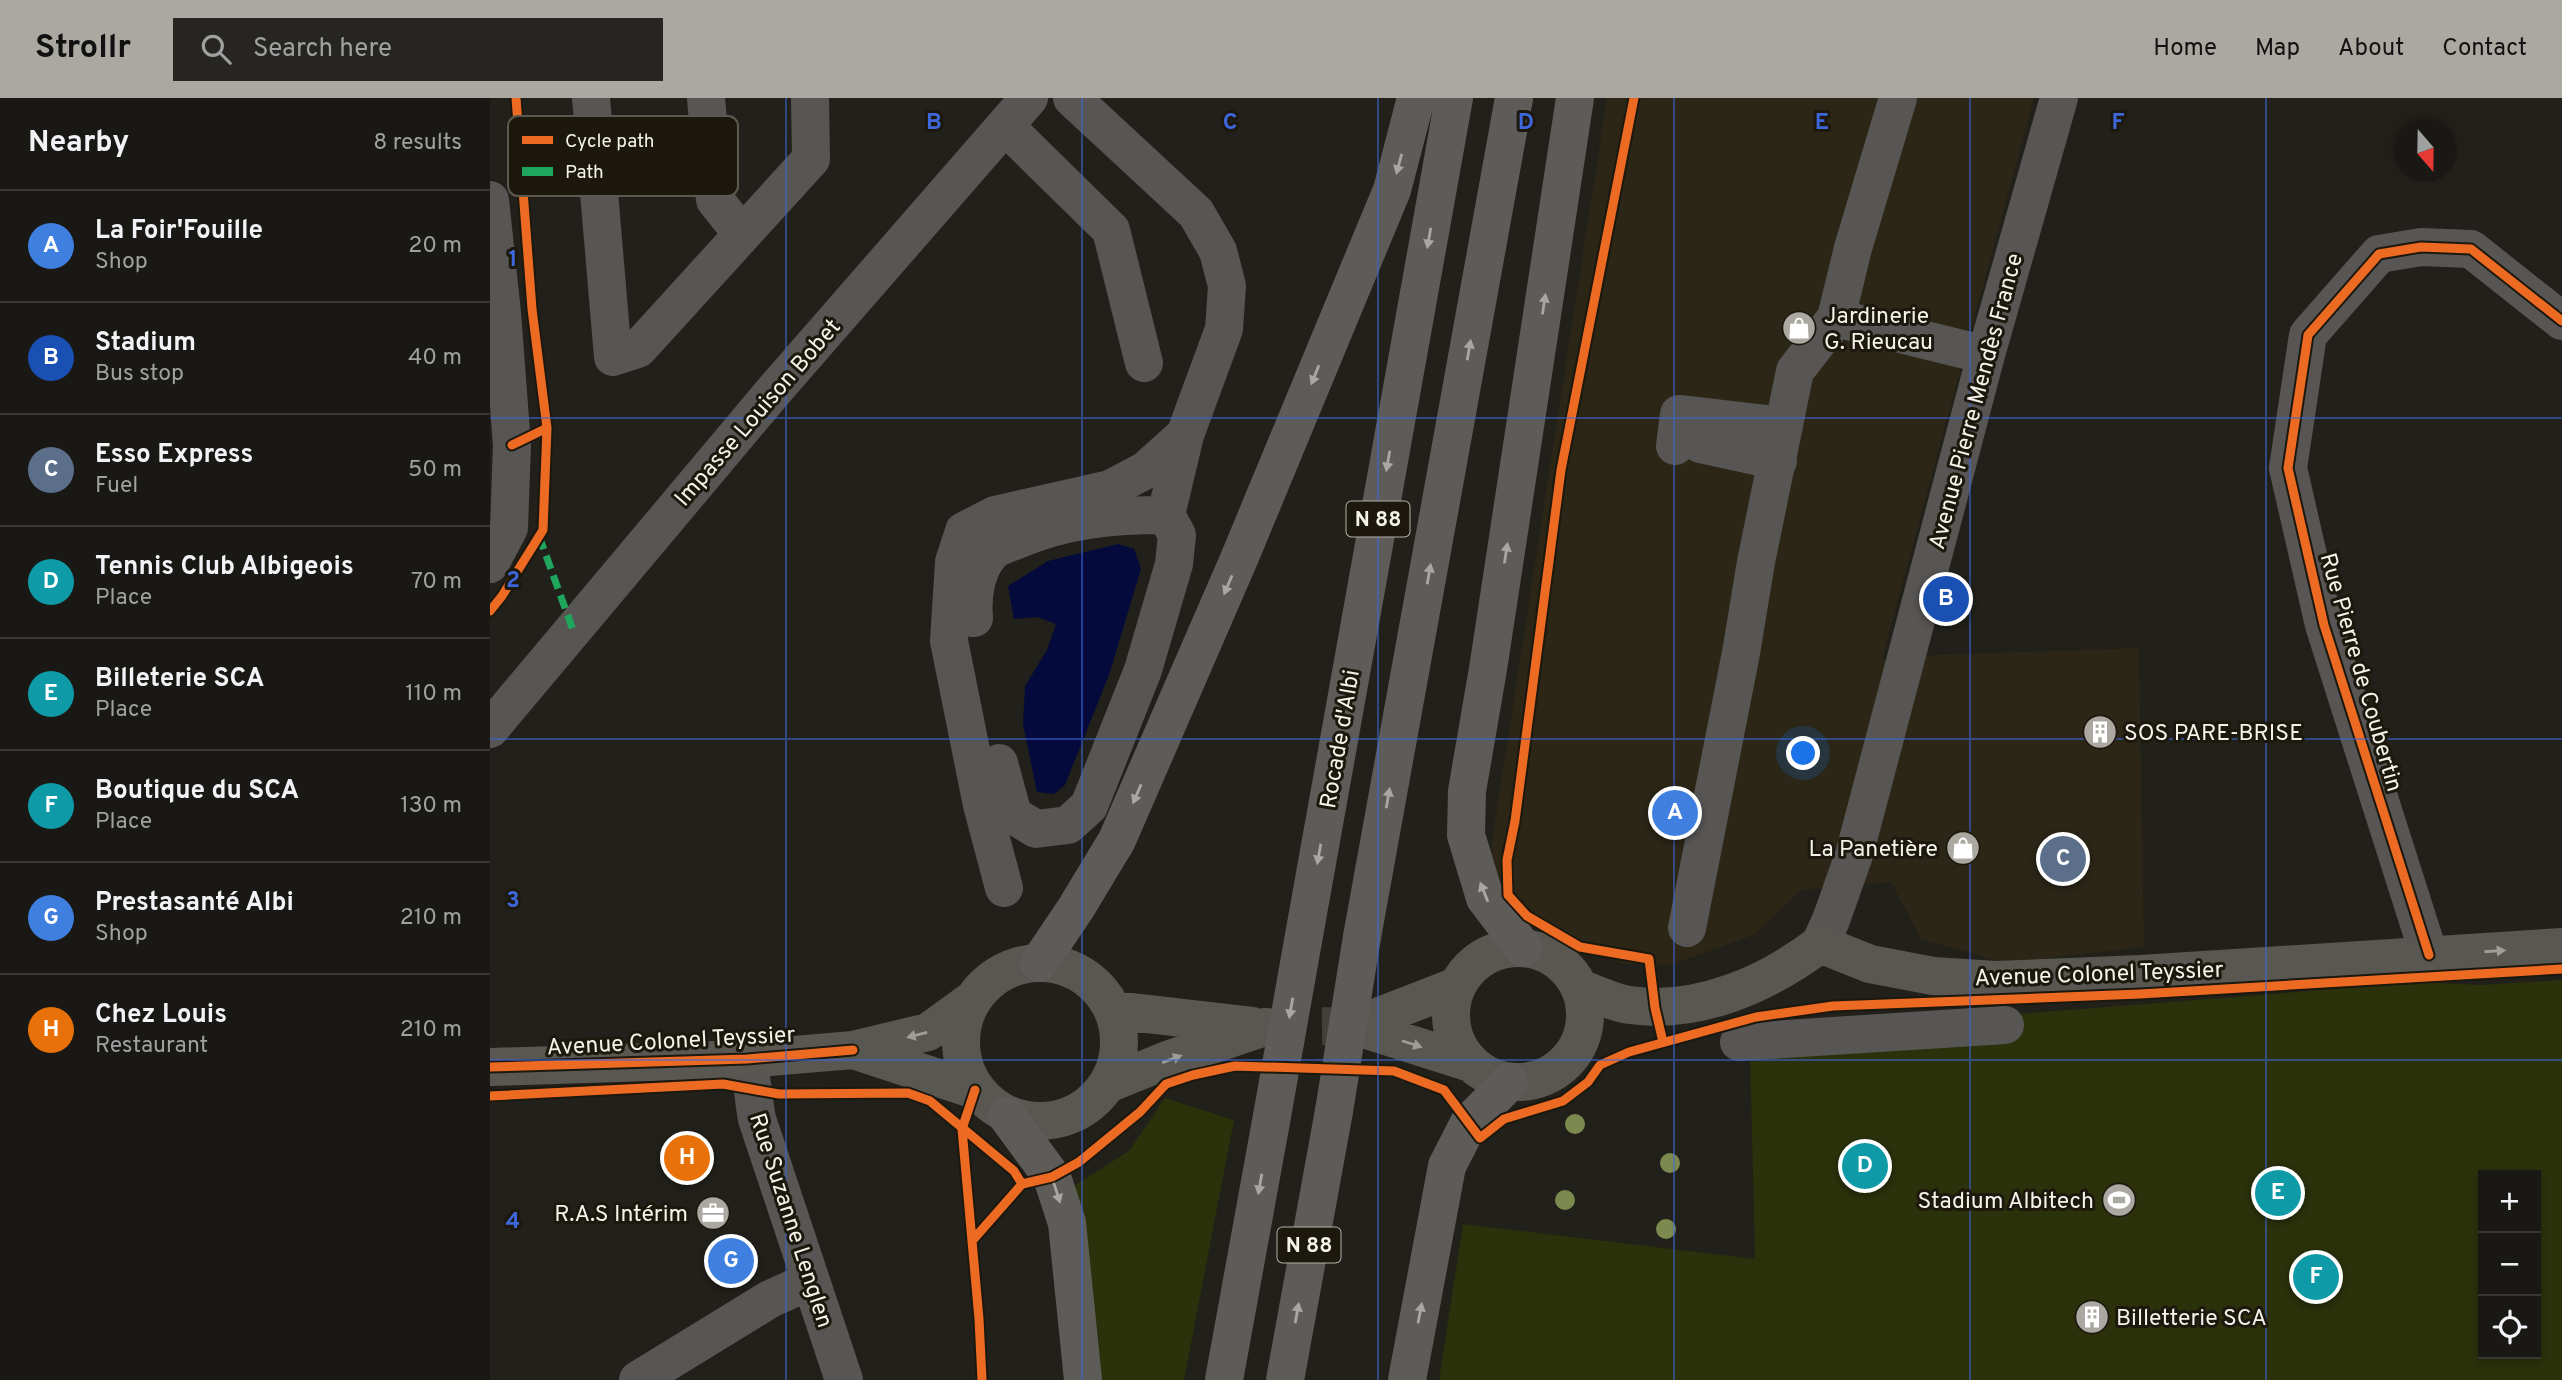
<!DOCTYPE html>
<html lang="en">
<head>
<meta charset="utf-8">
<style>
	body { margin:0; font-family:Overpass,sans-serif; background:#272522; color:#f1f3f6 }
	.controls { position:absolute; right:21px; bottom:21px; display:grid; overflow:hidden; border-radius:0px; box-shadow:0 4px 10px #0003 }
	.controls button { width:63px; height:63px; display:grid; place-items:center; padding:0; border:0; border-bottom:2px solid #383734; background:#1a1814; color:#f1f3f6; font:35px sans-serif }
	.compass { position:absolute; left:1904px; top:21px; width:63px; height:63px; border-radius:50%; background:#1a1814; box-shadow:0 4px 10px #0003; rotate:160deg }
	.you { position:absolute; left:1314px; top:656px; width:24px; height:24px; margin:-18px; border:5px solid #fff; border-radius:50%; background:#1a73e8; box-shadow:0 0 0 10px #1a73e833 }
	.badge { display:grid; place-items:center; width:46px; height:46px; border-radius:50%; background:#aaa8a1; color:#fff; font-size:23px; font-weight:700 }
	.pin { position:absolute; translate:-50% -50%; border:4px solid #fff; box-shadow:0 2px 7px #0006 }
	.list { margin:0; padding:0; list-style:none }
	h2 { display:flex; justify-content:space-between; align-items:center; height:91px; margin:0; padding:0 28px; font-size:30px }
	h2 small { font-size:23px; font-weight:400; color:#9fa0a0 }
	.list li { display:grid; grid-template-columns:46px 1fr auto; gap:21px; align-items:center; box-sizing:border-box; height:112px; padding:0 28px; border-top:2px solid #383734 }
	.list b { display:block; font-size:26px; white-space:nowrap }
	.list p { margin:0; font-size:23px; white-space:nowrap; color:#9fa0a0 }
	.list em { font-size:23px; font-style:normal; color:#9fa0a0 }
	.icon { flex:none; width:38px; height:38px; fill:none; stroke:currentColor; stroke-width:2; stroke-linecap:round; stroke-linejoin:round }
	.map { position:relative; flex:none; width:2072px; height:1282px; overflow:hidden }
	header { display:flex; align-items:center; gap:42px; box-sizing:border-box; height:98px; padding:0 35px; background:#aaa8a1; color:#111 }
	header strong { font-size:33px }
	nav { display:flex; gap:38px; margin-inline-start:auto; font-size:24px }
	.search { width:490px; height:63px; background:#272522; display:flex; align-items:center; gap:18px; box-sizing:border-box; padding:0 24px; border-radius:0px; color:#9fa0a0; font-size:26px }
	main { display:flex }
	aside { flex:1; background:#1a1814 }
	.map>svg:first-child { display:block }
	.built { fill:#2b2616 }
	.green { fill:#2a310b; fill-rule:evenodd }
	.water { fill:#040a3c }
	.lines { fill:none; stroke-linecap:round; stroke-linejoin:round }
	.major-tunnel { stroke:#424039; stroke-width:38; stroke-dasharray:38 19; stroke-linecap:butt }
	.minor { stroke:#585654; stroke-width:38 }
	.major { stroke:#595752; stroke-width:38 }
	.highway { stroke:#5e5c59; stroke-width:38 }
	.highway-bridge { stroke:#5e5c59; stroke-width:38 }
	.quiet { stroke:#20a55d; stroke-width:7; stroke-dasharray:14 7; stroke-linecap:butt }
	.cycleway-casing { stroke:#1c180d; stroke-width:13 }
	.cycleway { stroke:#ed6a23; stroke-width:9 }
	.tree { fill:#7c8a4f }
	.oneway { fill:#a9a7a2 }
	.oneway2 { fill:#9f9d96 }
	.grid { fill:none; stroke:#3d67db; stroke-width:2; stroke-opacity:0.55 }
	.labels { text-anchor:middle; stroke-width:6; stroke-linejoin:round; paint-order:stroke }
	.shield { fill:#1c180d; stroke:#b3b1a8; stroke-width:2 }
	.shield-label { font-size:21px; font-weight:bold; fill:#f4f2ea }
	.poi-label { font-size:23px; fill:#f4f2ea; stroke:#1c180d; text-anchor:start }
	.street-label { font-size:23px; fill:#f4f2ea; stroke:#1c180d }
	.key { fill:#1c180d; stroke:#5d594f; stroke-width:2 }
	.key-label { font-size:19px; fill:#f4f2ea }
	.grid-label { font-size:23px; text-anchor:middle; font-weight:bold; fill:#3d67db; stroke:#1c180d; stroke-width:6; stroke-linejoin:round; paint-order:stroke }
</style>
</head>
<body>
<header>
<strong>Strollr</strong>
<div class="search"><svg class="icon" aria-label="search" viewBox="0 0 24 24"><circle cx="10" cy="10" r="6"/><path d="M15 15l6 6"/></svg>Search here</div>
<nav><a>Home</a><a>Map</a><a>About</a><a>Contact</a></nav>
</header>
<main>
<aside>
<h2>Nearby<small>8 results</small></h2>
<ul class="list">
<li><span class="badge" style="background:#3f7fe0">A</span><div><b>La Foir'Fouille</b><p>Shop</p></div><em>20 m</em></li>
<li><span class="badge" style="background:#1a4fb4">B</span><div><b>Stadium</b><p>Bus stop</p></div><em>40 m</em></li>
<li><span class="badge" style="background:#5c6f8a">C</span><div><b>Esso Express</b><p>Fuel</p></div><em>50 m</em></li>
<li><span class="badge" style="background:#0f9aa8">D</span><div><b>Tennis Club Albigeois</b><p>Place</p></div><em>70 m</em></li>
<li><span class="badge" style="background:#0f9aa8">E</span><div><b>Billeterie SCA</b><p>Place</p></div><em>110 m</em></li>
<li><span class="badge" style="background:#0f9aa8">F</span><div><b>Boutique du SCA</b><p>Place</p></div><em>130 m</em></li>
<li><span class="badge" style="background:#3f7fe0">G</span><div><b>Prestasanté Albi</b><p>Shop</p></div><em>210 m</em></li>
<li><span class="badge" style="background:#e8710a">H</span><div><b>Chez Louis</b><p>Restaurant</p></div><em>210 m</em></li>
</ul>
</aside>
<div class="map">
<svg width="2072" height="1282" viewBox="0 0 2072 1282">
	<rect width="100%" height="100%" fill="#22201a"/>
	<path class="built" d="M1117 0H1544L1392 561 1446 557 1649 550 1654 849 1516 865 1431 841 1401 784 1311 792 1264 837 1181 867 1133 866 1079 845 1029 814 998 769Z"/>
	<path class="green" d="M2072 882V1282H949L973 1126 1265 1161 1260 954 1476 920 1934 884 1990 887ZM1993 1077H2046V1256H1993Z
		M675 1000 744 1022 694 1282H611L582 1089 639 1053Z"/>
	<path class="water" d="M628 446 644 451 651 471 619 577 575 687 564 696 547 694 533 626 535 588 557 552 566 526 547 519 524 521 518 488 558 463Z"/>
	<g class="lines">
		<path class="major-tunnel" d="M775 929 864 928"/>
		<path class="minor" d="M101 0 123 259 148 251 321 61 320 0
			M216 0 225 102 252 136
			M1408 0 1363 150 1346 220 1496 257
			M515 28 621 132 654 265
			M0 102 12 215 22 347 19 430 0 466
			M1210 346 1288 363
			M1185 348 1189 316 1294 328
			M484 520C482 498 486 470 502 454 508 448 520 445 527 442 576 421 623 417 676 417L695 337
			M0 631 282 295 539 0
			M509 665 523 717 546 731 578 727 599 708 653 572 684 466 687 437 676 417
			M514 790 492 707 459 543 464 464 474 433 505 417 620 391 656 372 695 337 734 231 737 188 728 153 706 115 582 0
			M1197 830 1251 555 1266 464 1305 273 1346 220
			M1330 846 1341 822 1364 757 1496 257 1569 0
			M1939 857 1834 527 1798 370 1818 237 1889 156 1931 149 1981 151 2072 223
			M1249 944 1515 927
			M257 961C263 980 263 1001 267 1021L354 1282
			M148 1282 280 1201 320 1183"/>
		<path class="major" d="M961 917a67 67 0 1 1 134 0a67 67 0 1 1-134 0Z
			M471 944a79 79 0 1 1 158 0a79 79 0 1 1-158 0Z
			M1090 890C1106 896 1123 905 1140 907 1208 917 1277 886 1330 846L1380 866 1443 878 1507 882 1651 876 2072 849
			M623 912 762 928
			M864 928 980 965
			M864 928 967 888
			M363 952 485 992
			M0 969 257 961 363 952 438 934 482 902
			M618 986 677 962 775 929"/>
		<path class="highway" d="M872 839 1024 0
			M813 843 964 0
			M1033 850 995 800 976 737 977 693 998 571 1085 0
			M549 865 586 810 627 742 749 461 902 92 926 0
			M517 1018 562 1079 577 1125 593 1282
			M734 1282 782 1018
			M795 1282 844 1013
			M917 1282 957 1068 979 1025 1019 984"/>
		<path class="highway-bridge" d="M844 1013 872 839
			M782 1018 813 843"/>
		<path class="quiet" d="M49 438 83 532"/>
		<g class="cycleway-casing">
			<path id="cycleway" d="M1144 0 1071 372 1025 723 1017 762 1018 797 1037 818 1090 849 1159 861 1165 910 1173 944
				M22 347 57 330 42 211 26 0
				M0 513 12 498 53 432 57 330
				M1939 857 1834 527 1798 370 1818 237 1889 156 1931 149 1981 151 2072 223
				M0 969 257 961 363 952
				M485 992 472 1031 489 1221 492 1282
				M0 998 233 986 289 996 418 995 440 1003 524 1073 532 1086 482 1143
				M532 1086 562 1079 589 1064 650 1014 676 986 703 977 745 968 904 973 954 992 990 1040 1014 1021 1073 1003 1098 984 1110 967 1139 954 1266 919 1343 908 1650 896 2072 871"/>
		</g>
		<use href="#cycleway" class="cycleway"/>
	</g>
	<g class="tree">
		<circle cx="1085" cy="1026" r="10"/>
		<circle cx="1180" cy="1065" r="10"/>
		<circle cx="1075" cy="1102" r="10"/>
		<circle cx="1176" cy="1131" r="10"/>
	</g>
	<defs><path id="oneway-solid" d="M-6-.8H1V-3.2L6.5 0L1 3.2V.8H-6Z" transform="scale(1.75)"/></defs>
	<g class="oneway">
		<use href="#oneway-solid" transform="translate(909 66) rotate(105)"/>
		<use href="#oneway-solid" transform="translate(939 140) rotate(100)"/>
		<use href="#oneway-solid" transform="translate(1054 206) rotate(-81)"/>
		<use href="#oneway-solid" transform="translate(979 252) rotate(-80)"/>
		<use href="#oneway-solid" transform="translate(825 277) rotate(112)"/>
		<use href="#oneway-solid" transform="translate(898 363) rotate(100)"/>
		<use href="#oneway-solid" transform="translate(1016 455) rotate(-81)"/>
		<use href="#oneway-solid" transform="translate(939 476) rotate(-80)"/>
		<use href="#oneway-solid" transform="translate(738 487) rotate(113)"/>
		<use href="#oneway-solid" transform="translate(647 696) rotate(113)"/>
		<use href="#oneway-solid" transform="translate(898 700) rotate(-80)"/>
		<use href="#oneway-solid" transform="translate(829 756) rotate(100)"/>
		<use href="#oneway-solid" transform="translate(994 794) rotate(-112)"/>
		<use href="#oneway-solid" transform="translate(801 910) rotate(100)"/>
		<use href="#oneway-solid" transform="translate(770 1086) rotate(100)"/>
		<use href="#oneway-solid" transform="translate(567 1095) rotate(72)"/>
		<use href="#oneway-solid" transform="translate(807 1215) rotate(-80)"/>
		<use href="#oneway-solid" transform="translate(930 1215) rotate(-79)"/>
	</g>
	<g class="oneway2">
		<use href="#oneway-solid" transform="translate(2005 853) rotate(-4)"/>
		<use href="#oneway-solid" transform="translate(427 937) rotate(166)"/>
		<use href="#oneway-solid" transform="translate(922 946) rotate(18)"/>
		<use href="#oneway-solid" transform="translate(682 961) rotate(-20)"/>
	</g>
	<path class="grid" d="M296 0V1282M592 0V1282M888 0V1282M1184 0V1282M1480 0V1282M1776 0V1282M0 320H2072M0 641H2072M0 962H2072"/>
	<defs>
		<g id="shop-disc" transform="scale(1.75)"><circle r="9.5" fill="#aaa8a1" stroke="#1c180d"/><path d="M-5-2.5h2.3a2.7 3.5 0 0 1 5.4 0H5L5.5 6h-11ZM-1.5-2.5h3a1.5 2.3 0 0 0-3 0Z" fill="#fff"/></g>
		<g id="building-disc" transform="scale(1.75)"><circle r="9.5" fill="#aaa8a1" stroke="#1c180d"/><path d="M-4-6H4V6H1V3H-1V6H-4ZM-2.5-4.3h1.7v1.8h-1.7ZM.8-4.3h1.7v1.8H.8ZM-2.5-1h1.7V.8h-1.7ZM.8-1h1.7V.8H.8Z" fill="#fff"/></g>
		<g id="stadium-disc" transform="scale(1.75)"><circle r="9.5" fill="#aaa8a1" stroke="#1c180d"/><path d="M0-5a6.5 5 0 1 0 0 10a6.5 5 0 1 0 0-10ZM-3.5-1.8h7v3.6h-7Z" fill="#fff"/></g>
		<g id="office-disc" transform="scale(1.75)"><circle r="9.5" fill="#aaa8a1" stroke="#1c180d"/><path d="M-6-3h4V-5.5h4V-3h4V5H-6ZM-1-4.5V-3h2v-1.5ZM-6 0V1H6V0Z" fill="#fff"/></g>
	</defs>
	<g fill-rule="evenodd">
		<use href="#shop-disc" x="1309" y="230"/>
		<use href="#building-disc" x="1610" y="634"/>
		<use href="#shop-disc" x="1473" y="750"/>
		<use href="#stadium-disc" x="1629" y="1102"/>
		<use href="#office-disc" x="223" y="1115"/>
		<use href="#building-disc" x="1602" y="1219"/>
	</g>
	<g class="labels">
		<g class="shield">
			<rect x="856.5" y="403.5" width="63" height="35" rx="5"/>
			<rect x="787.5" y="1129.5" width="63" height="35" rx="5"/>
		</g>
		<g class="shield-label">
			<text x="888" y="428">N 88</text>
			<text x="819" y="1154">N 88</text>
		</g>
		<g class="poi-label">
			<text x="1334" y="225">Jardinerie<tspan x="1334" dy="26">G. Rieucau</tspan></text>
			<text x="1634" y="642">SOS PARE-BRISE</text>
			<text x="1448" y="758" text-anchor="end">La Panetière</text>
			<text x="1604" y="1110" text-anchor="end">Stadium Albitech</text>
			<text x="198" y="1123" text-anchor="end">R.A.S Intérim</text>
			<text x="1626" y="1227">Billetterie SCA</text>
		</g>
		<g class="street-label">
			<text transform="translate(1485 303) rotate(-75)" y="8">Avenue Pierre Mendès France</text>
			<text transform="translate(267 314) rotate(-49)" y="8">Impasse Louison Bobet</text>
			<text transform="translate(1872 574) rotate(74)" y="8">Rue Pierre de Coubertin</text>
			<text transform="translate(849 641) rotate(-80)" y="8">Rocade d'Albi</text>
			<text transform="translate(1609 875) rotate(-2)" y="8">Avenue Colonel Teyssier</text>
			<text transform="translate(181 942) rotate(-3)" y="8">Avenue Colonel Teyssier</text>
			<text transform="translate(302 1122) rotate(72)" y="8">Rue Suzanne Lenglen</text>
		</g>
	</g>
	<rect x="18" y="18" width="230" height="80" rx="10" class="key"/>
	<rect x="32" y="38" width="31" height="8" fill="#ed6a23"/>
	<rect x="32" y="69" width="31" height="9" fill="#20a55d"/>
	<g class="key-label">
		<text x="75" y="49">Cycle path</text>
		<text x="75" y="80">Path</text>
	</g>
	<g class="grid-label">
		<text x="444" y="31">B</text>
		<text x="740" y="31">C</text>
		<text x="1036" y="31">D</text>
		<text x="1332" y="31">E</text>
		<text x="1628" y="31">F</text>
		<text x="23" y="168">1</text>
		<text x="23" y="489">2</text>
		<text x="23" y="809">3</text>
		<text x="23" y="1130">4</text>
	</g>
</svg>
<div class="controls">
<button>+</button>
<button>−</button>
<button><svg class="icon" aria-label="locate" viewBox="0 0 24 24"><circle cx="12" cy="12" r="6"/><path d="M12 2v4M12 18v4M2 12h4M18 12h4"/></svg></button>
</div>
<svg class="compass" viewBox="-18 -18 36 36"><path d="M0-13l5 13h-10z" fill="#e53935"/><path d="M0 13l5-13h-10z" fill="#9fa0a0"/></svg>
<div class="you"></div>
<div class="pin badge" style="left:1185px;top:715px;background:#3f7fe0">A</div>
<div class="pin badge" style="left:1456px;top:501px;background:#1a4fb4">B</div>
<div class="pin badge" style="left:1573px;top:761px;background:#5c6f8a">C</div>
<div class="pin badge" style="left:1375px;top:1068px;background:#0f9aa8">D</div>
<div class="pin badge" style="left:1788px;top:1095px;background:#0f9aa8">E</div>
<div class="pin badge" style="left:1826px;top:1179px;background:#0f9aa8">F</div>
<div class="pin badge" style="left:241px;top:1163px;background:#3f7fe0">G</div>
<div class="pin badge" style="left:197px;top:1060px;background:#e8710a">H</div>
</div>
</main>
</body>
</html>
